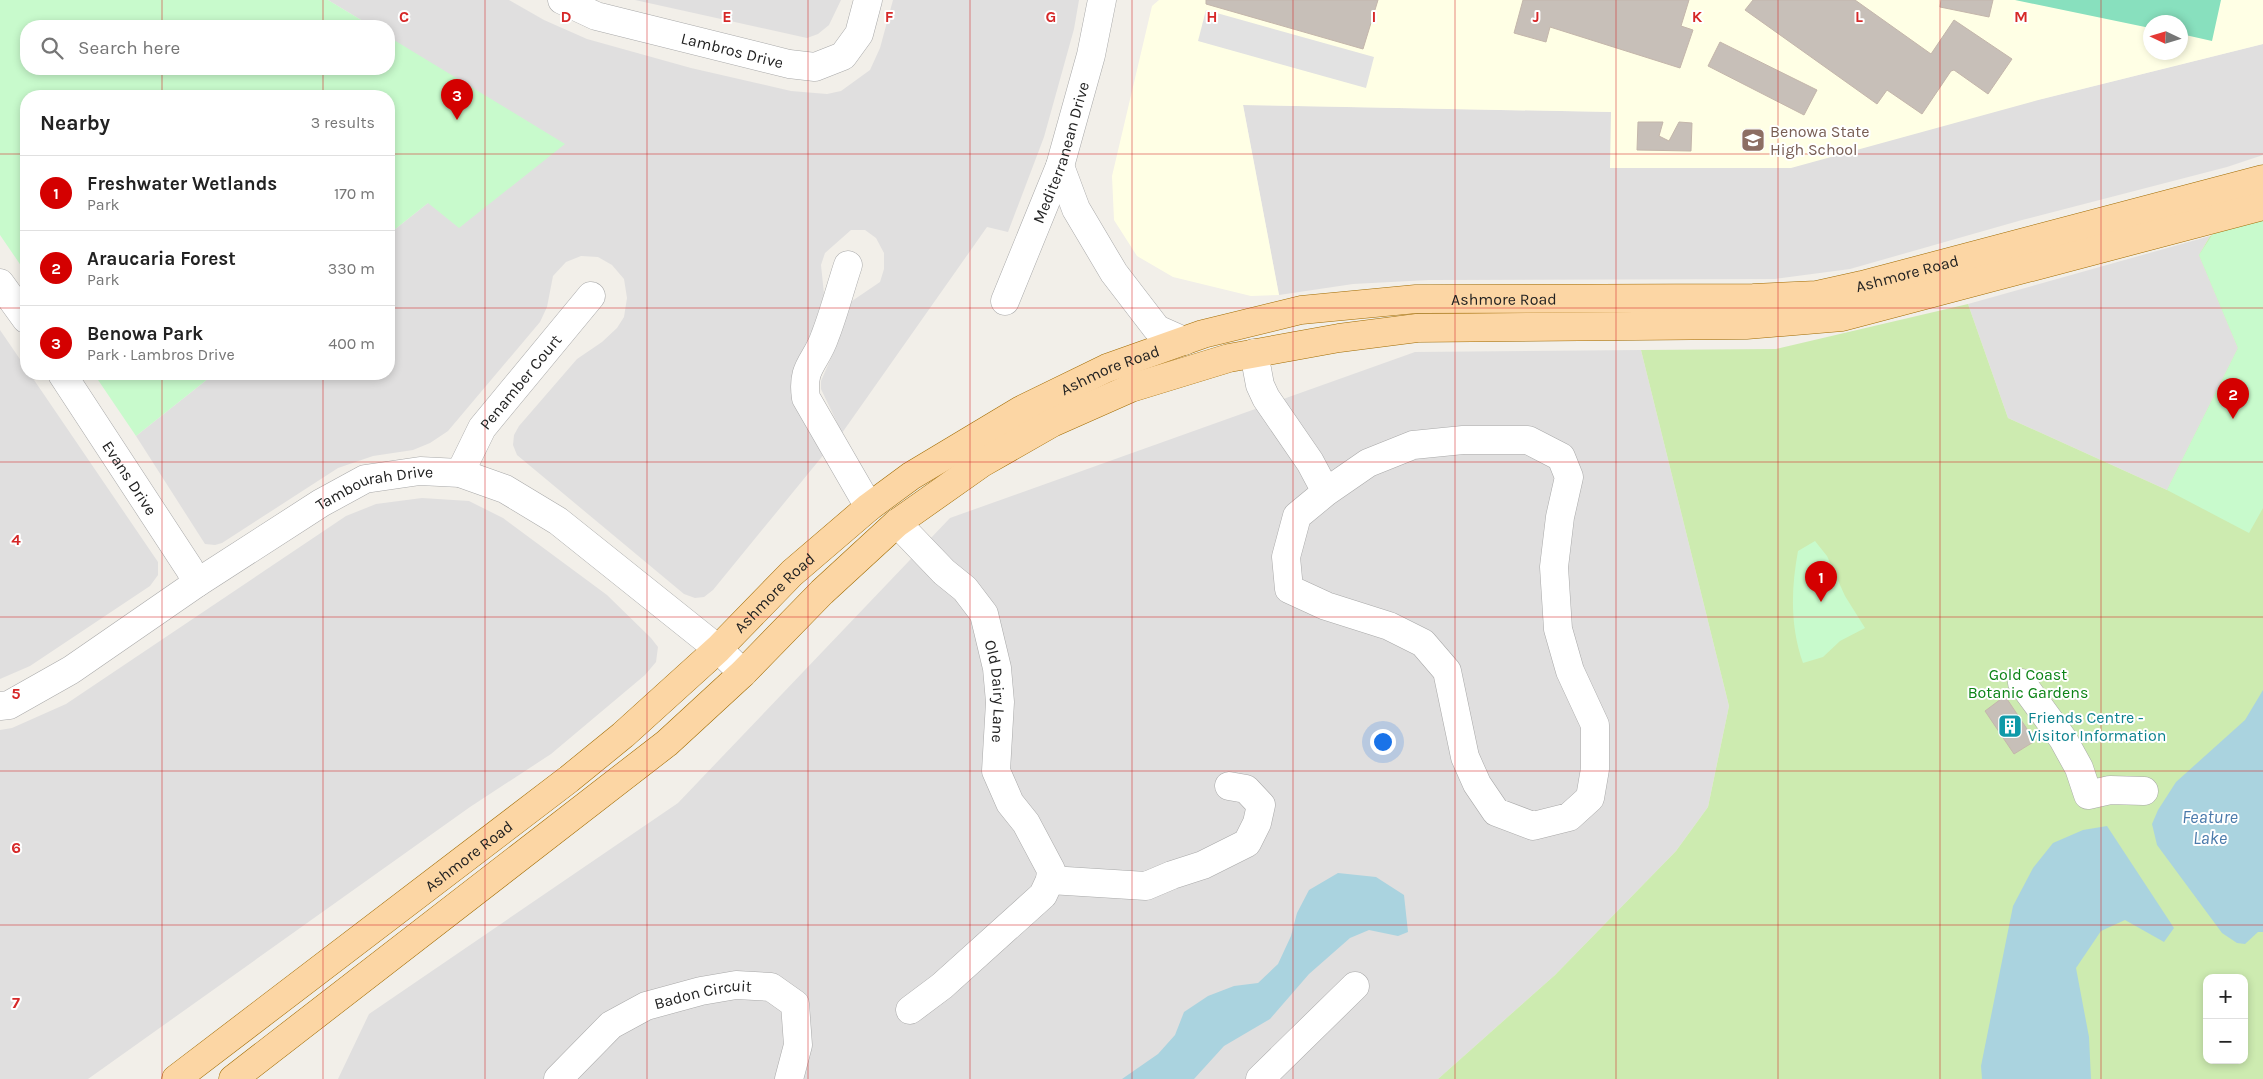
<!DOCTYPE html>
<html lang="en">
<head>
<meta charset="utf-8">
<style>
	body { margin:0; font-family:Karla,sans-serif; background:#f6f6f6; color:#222 }
	.controls { position:absolute; right:15px; bottom:15px; display:grid; overflow:hidden; border-radius:10px; box-shadow:0 2px 8px #0003 }
	.controls button { width:45px; height:45px; display:grid; place-items:center; padding:0; border:0; border-bottom:1px solid #e0e0e0; background:#fff; color:#222; font:25px sans-serif }
	.compass { position:absolute; left:2143px; top:15px; width:45px; height:45px; border-radius:50%; background:#fff; box-shadow:0 2px 8px #0003; rotate:274deg }
	.you { position:absolute; left:1382px; top:741px; width:18px; height:18px; margin:-12px; border:4px solid #fff; border-radius:50%; background:#1a73e8; box-shadow:0 0 0 8px #1a73e833 }
	.badge { display:grid; place-items:center; width:32px; height:32px; border-radius:50%; background:#d40000; color:#fff; font-size:16px; font-weight:700 }
	.pin { position:absolute; translate:-50% -41px; filter:drop-shadow(0 1px 2px #0008) }
	.pin::after { content:''; position:absolute; top:26px; width:18px; height:15px; background:inherit; clip-path:polygon(0 0,100% 0,50% 100%) }
	.list { margin:0; padding:0; list-style:none }
	h2 { display:flex; justify-content:space-between; align-items:center; height:65px; margin:0; padding:0 20px; font-size:21px }
	h2 small { font-size:16px; font-weight:400; color:#767676 }
	.list li { display:grid; grid-template-columns:32px 1fr auto; gap:15px; align-items:center; box-sizing:border-box; height:75px; padding:0 20px; border-top:1px solid #e0e0e0 }
	.list b { display:block; font-size:19px; white-space:nowrap }
	.list p { margin:0; font-size:16px; white-space:nowrap; color:#767676 }
	.list em { font-size:16px; font-style:normal; color:#767676 }
	.icon { flex:none; width:28px; height:28px; fill:none; stroke:currentColor; stroke-width:2; stroke-linecap:round; stroke-linejoin:round }
	.map { position:relative; flex:none; width:2263px; height:1079px; overflow:hidden }
	.search { position:absolute; background:#fff; box-shadow:0 2px 8px #0003; left:20px; top:20px; width:375px; height:55px; display:flex; align-items:center; gap:12px; box-sizing:border-box; padding:0 18px; border-radius:20px; color:#767676; font-size:19px }
	.panel { position:absolute; background:#fff; box-shadow:0 2px 8px #0003; left:20px; top:90px; width:375px; height:290px; border-radius:20px }
	.map>svg:first-child { display:block }
	.residential { fill:#e0dfdf }
	.education { fill:#ffffe5; fill-rule:evenodd }
	.grass { fill:#cdebb0; fill-rule:evenodd }
	.park { fill:#c8facc }
	.pitch { fill:#88e0be }
	.parking { fill:#e2e2e2 }
	.water { fill:#aad3df }
	.building { fill:#c7bfb8; stroke:#c4b6ab }
	.lines { fill:none; stroke-linecap:round; stroke-linejoin:round }
	.minor-casing { stroke:#a9a9a9; stroke-width:29 }
	.major-casing { stroke:#a06b00; stroke-width:29 }
	.minor { stroke:#fff; stroke-width:28 }
	.major { stroke:#fcd6a4; stroke-width:28 }
	.grid { fill:none; stroke:#d62828; stroke-width:1; stroke-opacity:0.55 }
	.labels { text-anchor:middle; stroke-width:4; stroke-linejoin:round; paint-order:stroke }
	.street-label { font-size:16px; fill:#222; stroke:#fff }
	.education-label { font-size:16px; fill:#785e54; stroke:#fff; text-anchor:start }
	.park-label { font-size:16px; fill:#0c8416; stroke:#fff }
	.culture-label { font-size:16px; fill:#0d838f; stroke:#fff; text-anchor:start }
	.water-label { font-size:18px; font-style:italic; fill:#4a7aab; stroke:#fff }
	.grid-label { font-size:16px; text-anchor:middle; font-weight:bold; fill:#d62828; stroke:#fff; stroke-width:4; stroke-linejoin:round; paint-order:stroke }
</style>
</head>
<body>
<div class="map">
<svg width="2263" height="1079" viewBox="0 0 2263 1079">
	<rect width="100%" height="100%" fill="#f2efe9"/>
	<path class="residential" d="M328 0H509L544 20 587 39 691 68 791 91 827 94 841 91 870 70 880 48 893 0H1079L1074 29 1044 137 1008 232 987 227 842 433 821 389V381L838 342 852 301 880 282 884 269V253L876 238 865 230H851L825 253 821 265 824 294 811 336 825 453 713 590 704 597 695 598 684 594 517 455 513 445 514 435 519 426 577 359 602 342 617 328 624 317 627 298 624 279 612 265 598 257 581 256 566 262 553 276 547 307 540 322 448 431 430 443 413 450 373 456 338 468 222 543 215 545 205 544 136 436 214 374H389V234L428 203 389 37V26H371Z
		M635 0H841L829 25 818 34 807 38Z
		M2263 44V155L2227 167 2022 220 1850 269 1775 279 1429 280 1353 284 1279 295 1243 105 1611 112V168L2042 99Z
		M2210 236 2199 255 2238 348 2167 490 2008 418 1968 304Z
		M0 330 26 368V374H30L158 562V575L150 586 30 666 0 679Z
		M1641 350 1729 706 1708 807 1676 851 1555 975 1438 1079H338L369 1014 678 803 950 518 1415 352Z
		M422 498 469 501 503 518 607 595 651 638 658 647 656 662 645 675 551 754 470 807 88 1079H0V730L12 728 66 704 346 516 376 504Z"/>
	<path class="education" d="M1159 0H2263V44L2042 99 1791 168H1610L1611 112 1243 105 1279 295 1251 296 1173 277 1137 256 1114 220 1112 176 1152 6ZM2150 22H2180V52H2150Z"/>
	<path class="grass" d="M2263 217V1079H1438L1555 975 1676 851 1708 807 1729 706 1641 350 1776 349 1968 304 2008 418 2167 490 2238 348 2199 255 2210 236ZM2207 978H2244V1060H2207Z"/>
	<path class="park" d="M0 0H328L371 26H26V69H389V37L565 144 459 228 428 203 389 234V96H26V273L0 235Z
		M2263 217V508L2249 533 2167 490 2238 348 2199 255 2216 229Z
		M94 374H214L136 436Z
		M1815 541 1827 556 1845 596 1865 628 1840 641 1823 657 1803 663C1790 626 1791 589 1798 551Z"/>
	<path class="pitch" d="M2015 0H2221L2212 41 2181 34 2180 22H2150V28Z"/>
	<path class="parking" d="M1206 10 1374 57 1366 88 1198 41Z"/>
	<path class="water" d="M2263 690V932H2258L2245 944 2237 943 2222 933 2157 845 2152 824 2158 810 2176 782 2245 720Z
		M2107 826 2174 928 2164 942 2125 920 2101 931 2076 968 2089 1037 2091 1079H1982L1981 1066 2013 906 2033 868 2053 843 2083 830Z
		M1338 873 1376 877 1404 895 1408 932 1398 936 1369 930 1350 938 1309 974 1270 1019 1224 1046 1194 1079H1122L1158 1054 1175 1035 1184 1012 1208 996 1234 986 1258 983 1278 964 1291 936 1297 913 1309 890Z"/>
	<path class="building" d="M1206 0H1378L1363 49 1206 4Z
		M1523 0H1689L1681 26 1693 30 1680 68 1550 27 1546 42 1514 33Z
		M1753 0H1855L1931 54 1954 20 2012 59 1988 94 1954 70 1951 71 1922 114 1887 90 1877 104 1745 10Z
		M1941 0H1993L1989 17 1940 7Z
		M1720 42 1817 90 1804 115 1708 66Z
		M1638 122H1663L1659 136 1669 141 1679 122 1692 123 1691 151 1637 150Z
		M2005 696 2035 741 2014 754 1985 711Z"/>
	<g class="lines">
		<g class="minor-casing">
			<g id="minor">
				<path id="s1" d="M562 0 596 16 789 64 815 67 843 56 859 34 868 0"/>
				<path d="M1060 166 1076 209 1114 273 1157 329 1184 341"/>
				<path d="M848 265C840 289 834 313 825 336 816 363 801 366 806 398L869 507"/>
				<path d="M0 283 26 319"/>
				<path id="s2" d="M1005 301 1060 166 1091 55 1102 0"/>
				<path d="M1254 353 1260 385 1266 398 1310 462 1326 492 1297 516 1286 557 1289 589 1326 606 1389 626 1423 643 1447 671 1465 757 1477 784 1496 812 1533 826 1569 817 1590 798 1595 769V725L1570 671 1558 629 1554 567 1560 517 1569 477 1561 457 1528 440H1463L1413 445 1368 463 1326 492"/>
				<path id="s3" d="M62 374 189 568 197 583"/>
				<path id="s4" d="M460 473 482 428 591 296"/>
				<path id="s5" d="M897 523 944 572 965 589 984 614 997 668 1000 702 996 771 1010 803 1026 823 1051 870 1050 880 1043 895 942 986 910 1010"/>
				<path d="M2022 683 2063 739 2079 768 2088 795 2110 790 2144 791"/>
				<path id="s6" d="M0 706 9 705 71 670 197 583 321 503 365 479 420 471 460 473 505 489 558 521 718 649 743 673"/>
				<path d="M1050 880 1146 886 1172 875 1203 865 1247 843 1257 823 1261 805 1246 789 1229 786"/>
				<path id="s7" d="M558 1079 611 1025 646 1006 701 991 736 985 771 987 795 1004 798 1045 789 1079"/>
				<path d="M1260 1079 1355 986"/>
			</g>
		</g>
		<g class="major-casing">
			<g id="major">
				<path id="s8" d="M176 1079 569 779 623 735 718 649 792 573 869 507 911 476 1021 410 1107 368 1203 334 1301 310 1416 299 1753 298 1817 295 1862 285 2263 179"/>
				<path d="M233 1079 667 743 743 673 822 592 897 523 982 463 1052 423 1131 388 1229 358 1339 338 1417 328 1746 325 1842 317 2263 206"/>
			</g>
		</g>
		<use href="#minor" class="minor"/>
		<use href="#major" class="major"/>
	</g>
	<path class="grid" d="M162 0V26M323 0V26M485 0V1079M647 0V1079M808 0V1079M970 0V1079M1132 0V1079M1293 0V1079M1455 0V1079M1616 0V1079M1778 0V1079M1940 0V1079M2101 0V1079M162 69V96M323 69V96M0 154H26M389 154H2263M0 308H26M389 308H2263M162 374V1079M323 374V1079M0 462H2263M0 617H2263M0 771H2263M0 925H2263"/>
	<defs>
		<g id="school-square" transform="scale(1.25)"><rect x="-9" y="-9" width="18" height="18" rx="4" fill="#8d6e63" stroke="#fff"/><path d="M0-5L7-2L0 1L-7-2ZM-4 1L0 2.5L4 1V4Q0 6-4 4Z" fill="#fff"/></g>
		<g id="building-square" transform="scale(1.25)"><rect x="-9" y="-9" width="18" height="18" rx="4" fill="#0f9aa8" stroke="#fff"/><path d="M-4-6H4V6H1V3H-1V6H-4ZM-2.5-4.3h1.7v1.8h-1.7ZM.8-4.3h1.7v1.8H.8ZM-2.5-1h1.7V.8h-1.7ZM.8-1h1.7V.8H.8Z" fill="#fff"/></g>
	</defs>
	<g fill-rule="evenodd">
		<use href="#school-square" x="1753" y="140"/>
		<use href="#building-square" x="2010" y="726"/>
	</g>
	<g class="labels">
		<g class="street-label">
			<text dy="6" stroke="none"><textPath href="#s1" startOffset="178">Lambros Drive</textPath></text>
			<text dy="6" stroke="none"><textPath href="#s2" startOffset="159">Mediterranean Drive</textPath></text>
			<text dy="6" stroke="none"><textPath href="#s8" startOffset="1988">Ashmore Road</textPath></text>
			<text dy="6" stroke="none"><textPath href="#s8" startOffset="1582">Ashmore Road</textPath></text>
			<text dy="6" stroke="none"><textPath href="#s8" startOffset="1178">Ashmore Road</textPath></text>
			<text dy="6" stroke="none"><textPath href="#s4" startOffset="110">Penamber Court</textPath></text>
			<text dy="6" stroke="none"><textPath href="#s3" startOffset="124">Evans Drive</textPath></text>
			<text dy="6" stroke="none"><textPath href="#s6" startOffset="438">Tambourah Drive</textPath></text>
			<text dy="6" stroke="none"><textPath href="#s8" startOffset="772">Ashmore Road</textPath></text>
			<text dy="6" stroke="none"><textPath href="#s5" startOffset="205">Old Dairy Lane</textPath></text>
			<text dy="6" stroke="none"><textPath href="#s8" startOffset="368">Ashmore Road</textPath></text>
			<text dy="6" stroke="none"><textPath href="#s7" startOffset="174">Badon Circuit</textPath></text>
		</g>
		<g class="education-label">
			<text x="1770" y="137">Benowa State<tspan x="1770" dy="18">High School</tspan></text>
		</g>
		<g class="park-label">
			<text x="2028" y="680">Gold Coast<tspan x="2028" dy="18">Botanic Gardens</tspan></text>
		</g>
		<g class="culture-label">
			<text x="2028" y="723">Friends Centre -<tspan x="2028" dy="18">Visitor Information</tspan></text>
		</g>
		<g class="water-label">
			<text x="2210" y="823">Feature<tspan x="2210" dy="21">Lake</tspan></text>
		</g>
	</g>
	<g class="grid-label">
		<text x="404" y="22">C</text>
		<text x="566" y="22">D</text>
		<text x="727" y="22">E</text>
		<text x="889" y="22">F</text>
		<text x="1051" y="22">G</text>
		<text x="1212" y="22">H</text>
		<text x="1374" y="22">I</text>
		<text x="1536" y="22">J</text>
		<text x="1697" y="22">K</text>
		<text x="1859" y="22">L</text>
		<text x="2021" y="22">M</text>
		<text x="16" y="545">4</text>
		<text x="16" y="699">5</text>
		<text x="16" y="853">6</text>
		<text x="16" y="1008">7</text>
	</g>
</svg>
<div class="controls">
<button>+</button>
<button>−</button>
</div>
<svg class="compass" viewBox="-18 -18 36 36"><path d="M0-13l5 13h-10z" fill="#e53935"/><path d="M0 13l5-13h-10z" fill="#767676"/></svg>
<div class="you"></div>
<div class="pin badge" style="left:1821px;top:602px">1</div>
<div class="pin badge" style="left:2233px;top:419px">2</div>
<div class="pin badge" style="left:457px;top:120px">3</div>
<div class="search"><svg class="icon" aria-label="search" viewBox="0 0 24 24"><circle cx="10" cy="10" r="6"/><path d="M15 15l6 6"/></svg>Search here</div>
<section class="panel">
<h2>Nearby<small>3 results</small></h2>
<ul class="list">
<li><span class="badge">1</span><div><b>Freshwater Wetlands</b><p>Park</p></div><em>170 m</em></li>
<li><span class="badge">2</span><div><b>Araucaria Forest</b><p>Park</p></div><em>330 m</em></li>
<li><span class="badge">3</span><div><b>Benowa Park</b><p>Park · Lambros Drive</p></div><em>400 m</em></li>
</ul>
</section>
</div>
</body>
</html>
